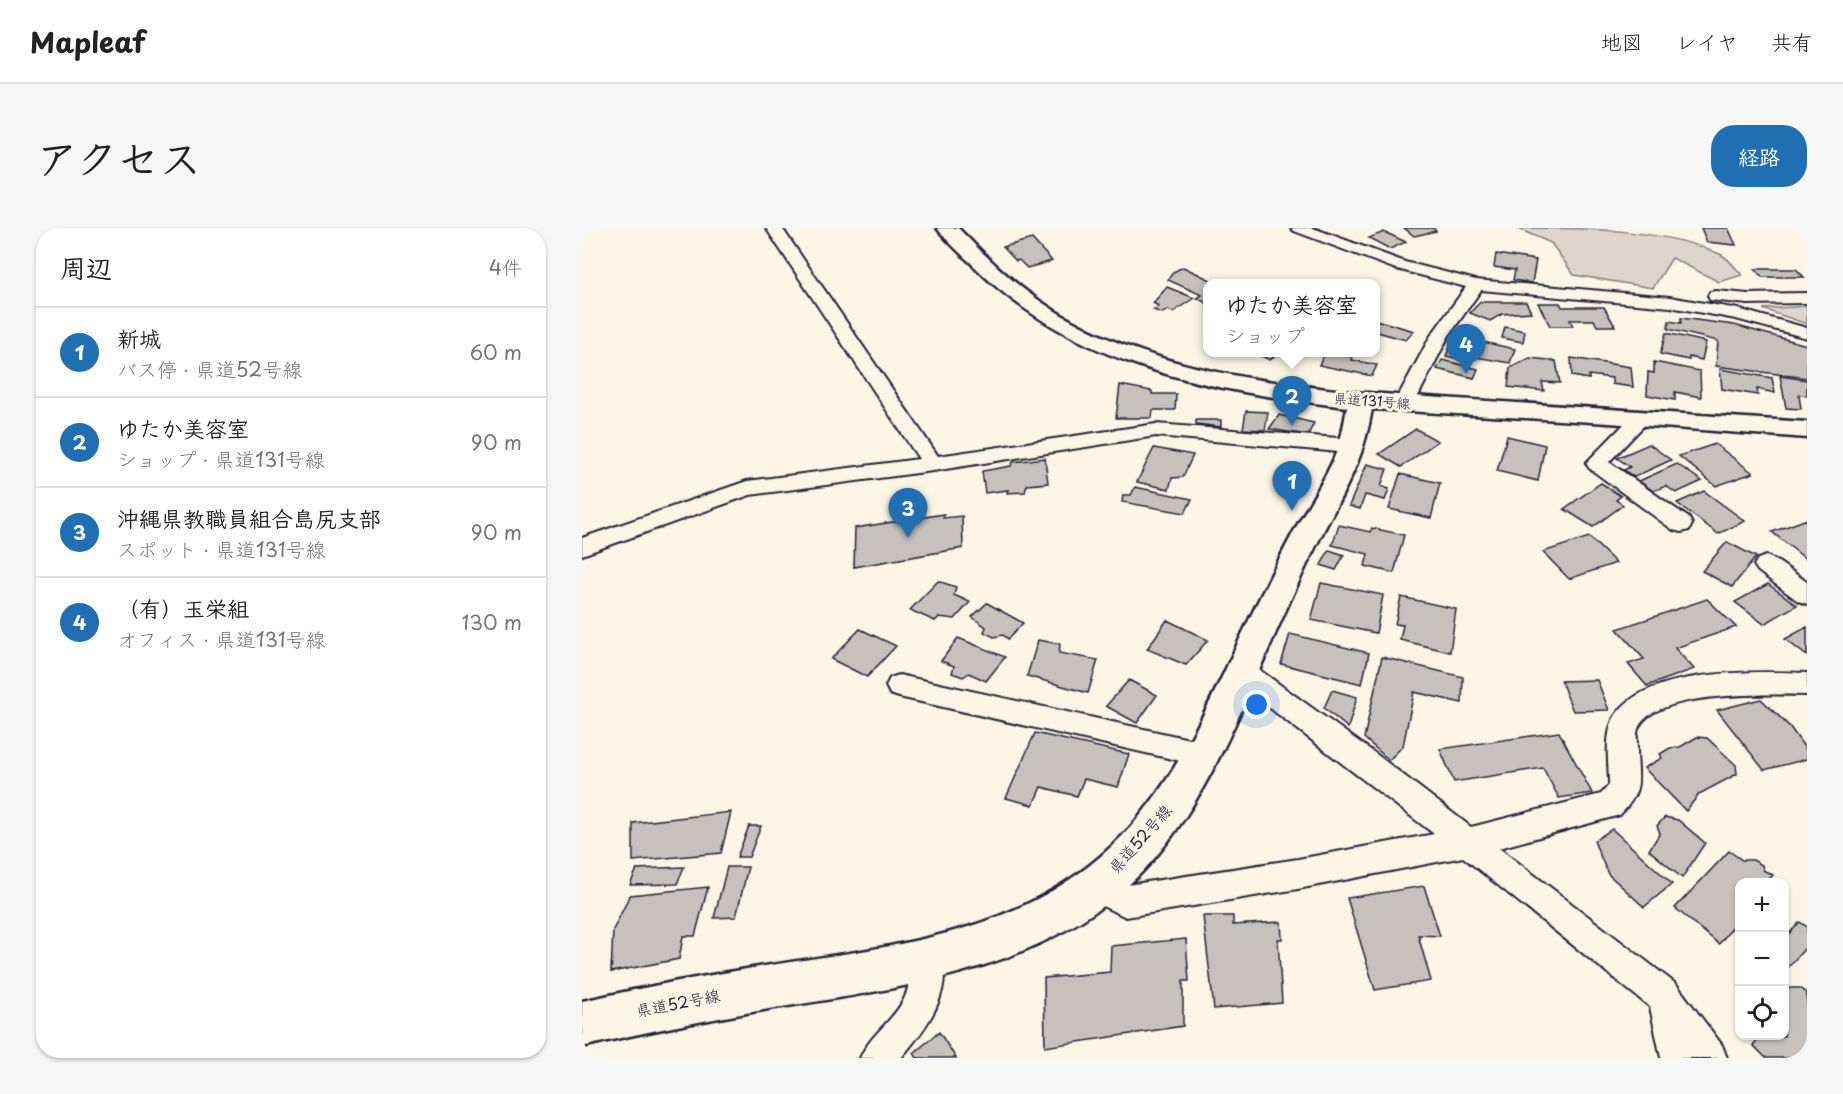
<!DOCTYPE html>
<html lang="ja">
<head>
<meta charset="utf-8">
<style>
	body { margin:0; font-family:"Playpen Sans","Klee One",sans-serif; background:#f6f6f6; color:#222 }
	.controls { position:absolute; right:18px; bottom:18px; display:grid; overflow:hidden; border-radius:12px; box-shadow:0 2px 4px #0004 }
	.controls button { width:54px; height:54px; display:grid; place-items:center; padding:0; border:0; border-bottom:2px solid #e0e0e0; background:#fff; color:#222; font:30px sans-serif }
	.you { position:absolute; left:675px; top:477px; width:21px; height:21px; margin:-15px; border:4px solid #fff; border-radius:50%; background:#1a73e8; box-shadow:0 0 0 9px #1a73e833 }
	.badge { display:grid; place-items:center; width:39px; height:39px; border-radius:50%; background:#1f6fb2; color:#fff; font-size:20px; font-weight:700 }
	.pin { position:absolute; translate:-50% -50px; filter:drop-shadow(0 2px 3px #0008) }
	.pin::after { content:''; position:absolute; top:32px; width:21px; height:18px; background:inherit; clip-path:polygon(0 0,100% 0,50% 100%) }
	.popup { position:absolute; left:621px; top:51px; width:177px; height:78px; box-sizing:border-box; display:grid; place-content:center; border-radius:12px; background:#fff; filter:drop-shadow(0 2px 4px #0005); font-size:20px; white-space:nowrap; color:#767676 }
	.popup b { font-size:22px; color:#222 }
	.popup::after { content:''; position:absolute; left:50%; top:100%; margin-left:-12px; border:12px solid transparent; border-top-color:#fff }
	.list { margin:0; padding:0; list-style:none }
	h2 { display:flex; justify-content:space-between; align-items:center; height:78px; margin:0; padding:0 24px; font-size:26px }
	h2 small { font-size:20px; font-weight:400; color:#767676 }
	.list li { display:grid; grid-template-columns:39px 1fr auto; gap:18px; align-items:center; box-sizing:border-box; height:90px; padding:0 24px; border-top:2px solid #e0e0e0 }
	.list b { display:block; font-size:22px; white-space:nowrap }
	.list p { margin:0; font-size:20px; white-space:nowrap; color:#767676 }
	.list em { font-size:20px; font-style:normal; color:#767676 }
	.icon { flex:none; width:33px; height:33px; fill:none; stroke:currentColor; stroke-width:2; stroke-linecap:round; stroke-linejoin:round }
	.map { position:relative; flex:none; width:1225px; height:830px; overflow:hidden; border-radius:24px }
	header { display:flex; align-items:center; gap:36px; box-sizing:border-box; height:84px; padding:0 30px; background:#fff; border-bottom:2px solid #e0e0e0 }
	header strong { font-size:28px }
	nav { display:flex; gap:33px; margin-inline-start:auto; font-size:21px }
	.intro { display:flex; align-items:center; justify-content:space-between; box-sizing:border-box; height:144px; padding:0 36px }
	h1 { margin:0; font-size:42px }
	.button { padding:15px 27px; border-radius:24px; background:#1f6fb2; color:#fff; font-size:21px; font-weight:700 }
	main { display:flex; gap:36px; padding:0 36px }
	aside { flex:1; background:#fff; border-radius:24px; box-shadow:0 2px 4px #0004 }
	.map>svg:first-child { display:block }
	.green { fill:#dcd6cc; stroke:#7f7c84; stroke-width:1.5 }
	.building { fill:#c6c1bb; stroke:#22223b; stroke-width:1.5 }
	.lines { fill:none; stroke-linecap:round; stroke-linejoin:round }
	.minor-casing { stroke:#22223b; stroke-width:4 }
	.secondary-casing { stroke:#22223b; stroke-width:5 }
	.minor { fill:#fcf5e5; fill-rule:evenodd }
	.secondary { fill:#fcf5e5; fill-rule:evenodd }
	.labels { text-anchor:middle; stroke-width:6; stroke-linejoin:round; paint-order:stroke }
	.far-street-label { font-size:14px; fill:#22223b; stroke:#fcf5e5 }
	.street-label { font-size:16px; fill:#22223b; stroke:#fcf5e5 }
</style>
</head>
<body>
<header>
<strong>Mapleaf</strong>
<nav><a>地図</a><a>レイヤ</a><a>共有</a></nav>
</header>
<div class="intro"><h1>アクセス</h1><a class="button">経路</a></div>
<main>
<aside>
<h2>周辺<small>4件</small></h2>
<ul class="list">
<li><span class="badge">1</span><div><b>新城</b><p>バス停 · 県道52号線</p></div><em>60 m</em></li>
<li><span class="badge">2</span><div><b>ゆたか美容室</b><p>ショップ · 県道131号線</p></div><em>90 m</em></li>
<li><span class="badge">3</span><div><b>沖縄県教職員組合島尻支部</b><p>スポット · 県道131号線</p></div><em>90 m</em></li>
<li><span class="badge">4</span><div><b>（有）玉栄組</b><p>オフィス · 県道131号線</p></div><em>130 m</em></li>
</ul>
</aside>
<div class="map">
<svg width="1225" height="830" viewBox="0 0 1225 830">
	<rect width="100%" height="100%" fill="#fcf5e5"/>
	<filter id="ink" filterUnits="userSpaceOnUse"><feTurbulence type="fractalNoise" baseFrequency=".0167" numOctaves="2"/><feDisplacementMap in="SourceGraphic" scale="12" xChannelSelector="R" yChannelSelector="G"/><feConvolveMatrix kernelMatrix="1 2 1 2 8 2 1 2 1" color-interpolation-filters="sRGB"/></filter>
	<g filter="url(#ink)">
		<path class="green" d="M934 0C999 0 1082 0 1140 27 1148 32 1154 41 1160 47L1137 54 1090 30 1071 60 992 47 969 15Z
			M1225 78V96L1181 81Z"/>
		<path class="building" d="M822 0H851L854 3 832 8Z
			M1119 0H1146L1154 17 1125 14Z
			M802 4 824 14 808 21 787 10Z
			M450 11 470 33 445 40 437 32 434 33 421 19Z
			M914 26 954 32 950 55 931 52 933 42 912 39Z
			M601 39 637 56H626V76L615 70 620 67 586 52 591 44Z
			M1173 41H1214L1222 49H1180Z
			M585 59 612 70 591 84 586 82 580 85 571 82 577 78 571 75Z
			M898 74H944L949 84 920 86 908 93 888 85Z
			M956 75H978L980 79H1022L1033 98H1015L1012 92H988L991 98H968Z
			M1099 90 1152 97 1225 117V150L1134 138 1136 113 1086 101 1087 93 1099 95Z
			M794 92 832 103 824 112 795 104 794 106Z
			M923 99 943 103 941 114 920 110Z
			M1084 105 1124 114 1120 132 1107 129V132L1078 126Z
			M873 108 933 121 928 135 888 128 886 133 864 128Z
			M671 124H697L688 132Z
			M744 124 771 129 770 132 795 137 790 148 737 137Z
			M948 130 974 133 978 155 960 154 962 163 926 159 928 140Z
			M989 130 1049 139 1051 159 1030 156V150L1007 147V151L990 148Z
			M860 132 896 141 892 150 855 141Z
			M1072 134 1118 143 1119 169 1093 164V172L1065 167 1066 144 1072 145Z
			M1138 141 1190 150 1193 165 1175 161 1176 167 1140 161Z
			M1198 148 1225 152V168L1217 167 1219 181 1204 180Z
			M538 157 570 163V166H594L593 182H571L570 190H534Z
			M664 183 686 184 683 202 661 201Z
			M697 187 732 195 726 207 687 201Z
			M614 192H639V199L614 196Z
			M834 201 856 213 819 239 797 226Z
			M925 208 963 217 956 253 915 243Z
			M1067 216 1089 232 1052 249 1042 242 1048 239 1035 230Z
			M1133 216 1171 245 1134 258 1097 228Z
			M572 220 611 227 601 249 590 250 587 261 555 254Z
			M463 230 466 255 445 257 443 264 425 265 426 262 403 265 400 243 429 238 431 234Z
			M785 236 805 241 799 258 807 261 803 272 783 267 778 281 767 278Z
			M1095 236 1120 253 1094 265 1084 258 1071 263 1057 253Z
			M818 246 858 255 849 290 807 281Z
			M1019 255 1039 268 1034 272 1041 277 1011 299 982 281Z
			M553 259 610 271 603 285 540 274 541 267H549Z
			M1122 263 1163 293 1136 306 1095 275Z
			M362 286 361 290 380 288 381 320 272 339 273 300Z
			M1225 291V332L1190 304Z
			M757 297 788 304 790 300 822 307 812 345 783 338 786 326 750 317Z
			M1007 309 1034 335 987 351 961 324Z
			M1145 314 1174 329 1150 359 1120 343Z
			M747 322 762 327 754 342 739 337Z
			M356 353 374 359 372 367 388 374 373 391 357 389 353 393 328 382Z
			M739 355 801 367 794 405 729 392Z
			M1186 356 1215 377 1182 396 1153 374Z
			M819 369 874 381 868 424 818 412 821 397 813 396Z
			M1125 371 1154 399 1093 420 1112 441 1065 458 1046 436 1062 431 1035 401Z
			M405 375 441 395 426 411 421 407 412 409 402 404 404 399 390 389Z
			M585 392 626 412 604 437 565 421Z
			M1225 399V428L1203 411Z
			M278 401 314 418 285 449 249 431Z
			M708 406 787 425 780 456 699 436Z
			M376 410 423 429 404 453 387 445 381 449 370 445 372 438 359 433Z
			M456 412 478 416 477 425 516 432 506 465 445 448Z
			M800 429 881 449 880 475 832 464 821 518 807 532 782 510Z
			M547 452 575 467 555 495 524 478Z
			M1015 452 1027 482 991 483 979 453Z
			M750 462 775 469 766 500 742 480Z
			M1179 471 1208 499 1225 523V531L1182 542 1135 482Z
			M977 504 1010 565 977 570 961 540 872 554 858 521Z
			M453 505 547 526 536 559 502 551 495 568 459 559 451 577 424 570Z
			M1115 509 1125 510 1154 537 1155 546 1117 566 1104 583 1062 540 1080 530 1078 526 1088 520 1098 519Z
			M149 584 139 625 51 633V595Z
			M1083 589 1096 592 1123 615 1100 650 1067 622 1078 605 1075 598Z
			M167 598H179L167 629H155Z
			M1030 601 1090 656 1062 679 1026 646 1012 613Z
			M1147 623 1160 632H1171L1180 637 1181 642 1191 647 1185 654H1158V690L1137 716 1093 680Z
			M102 639 95 656 48 657 55 641Z
			M145 639H166L154 689 132 690Z
			M842 658 858 708 836 707 849 753 793 762 765 670Z
			M126 659 113 708H101L97 731 29 744 31 702 48 667Z
			M621 688H651V697L699 694 700 711H696L700 775 632 781Z
			M1218 694 1225 699V718L1202 744V711Z
			M604 711 607 753H601V798L463 819 462 750 528 744 529 718Z
			M1207 760H1218L1225 765V830H1184L1171 817 1179 808H1202V765Z
			M357 804 374 830H335L332 825Z"/>
		<g class="lines">
			<g class="minor-casing">
				<path id="minor" d="M184 0H200L356 228 574 196 769 211 776 213 779 218 776 223 769 225 574 208 351 243 168 267 0 327V310L165 253 337 231Z
					M709 0H731L823 34 894 52 1088 69 1156 81 1225 100V110L1154 91 1088 79 899 62 866 109 832 176 829 180H815L812 176 848 109 884 59 811 40 712 3Z
					M1134 63 1166 66 1225 65V75L1166 76 1128 72 1126 68 1128 64Z
					M1059 184 1066 186 1069 190 1027 234 1107 290 1110 296 1107 302 1099 304 1091 302 1007 240 1004 235 1052 186Z
					M1184 328 1192 331 1225 354V376L1216 373 1176 343 1172 337 1176 331Z
					M659 432 668 435 794 526 889 599 1019 566 1027 557C1027 539 1023 515 1029 497 1050 439 1175 443 1225 445V467C1190 466 1070 462 1056 501 1054 506 1055 514 1055 519 1055 553 1063 560 1038 587L917 620 1094 756 1140 817 1145 830H1079L1068 779 881 629 716 661 544 689 503 670 498 659 503 648 514 644 545 657 716 631 852 606 650 451 646 443 650 435Z
					M317 447 621 514 631 517 635 526 631 535 621 538 317 469 308 466 304 458 308 450Z
					M345 717 357 722C374 763 344 800 319 830H278C288 807 310 794 321 773 330 757 326 739 333 722Z"/>
			</g>
			<g class="secondary-casing">
				<path id="secondary" d="M355 0H376C402 26 427 52 458 73 548 136 663 152 770 164L1225 194V210L1027 195 790 181C781 235 762 262 738 310 721 343 706 377 691 411 655 491 621 581 559 645 462 744 317 760 187 781 124 792 62 804 0 819V773C62 759 125 747 189 737 311 718 436 707 530 618 593 559 628 473 665 396 680 365 695 335 711 305 724 280 741 256 752 230 759 214 762 196 765 179 629 163 490 138 390 36 378 25 365 13 355 0Z"/>
			</g>
			<use href="#minor" class="minor"/>
			<use href="#secondary" class="secondary"/>
		</g>
	</g>
	<g class="labels">
		<g class="far-street-label">
			<text transform="translate(790 173) rotate(4)" y="5">県道131号線</text>
		</g>
		<g class="street-label">
			<text transform="translate(558 611) rotate(-49)" y="6">県道52号線</text>
			<text transform="translate(96 775) rotate(-11)" y="6">県道52号線</text>
		</g>
	</g>
</svg>
<div class="controls">
<button>+</button>
<button>−</button>
<button><svg class="icon" aria-label="locate" viewBox="0 0 24 24"><circle cx="12" cy="12" r="6"/><path d="M12 2v4M12 18v4M2 12h4M18 12h4"/></svg></button>
</div>
<div class="you"></div>
<div class="pin badge" style="left:710px;top:283px">1</div>
<div class="pin badge" style="left:710px;top:198px">2</div>
<div class="popup"><b>ゆたか美容室</b>ショップ</div>
<div class="pin badge" style="left:326px;top:310px">3</div>
<div class="pin badge" style="left:884px;top:146px">4</div>
</div>
</main>
</body>
</html>
